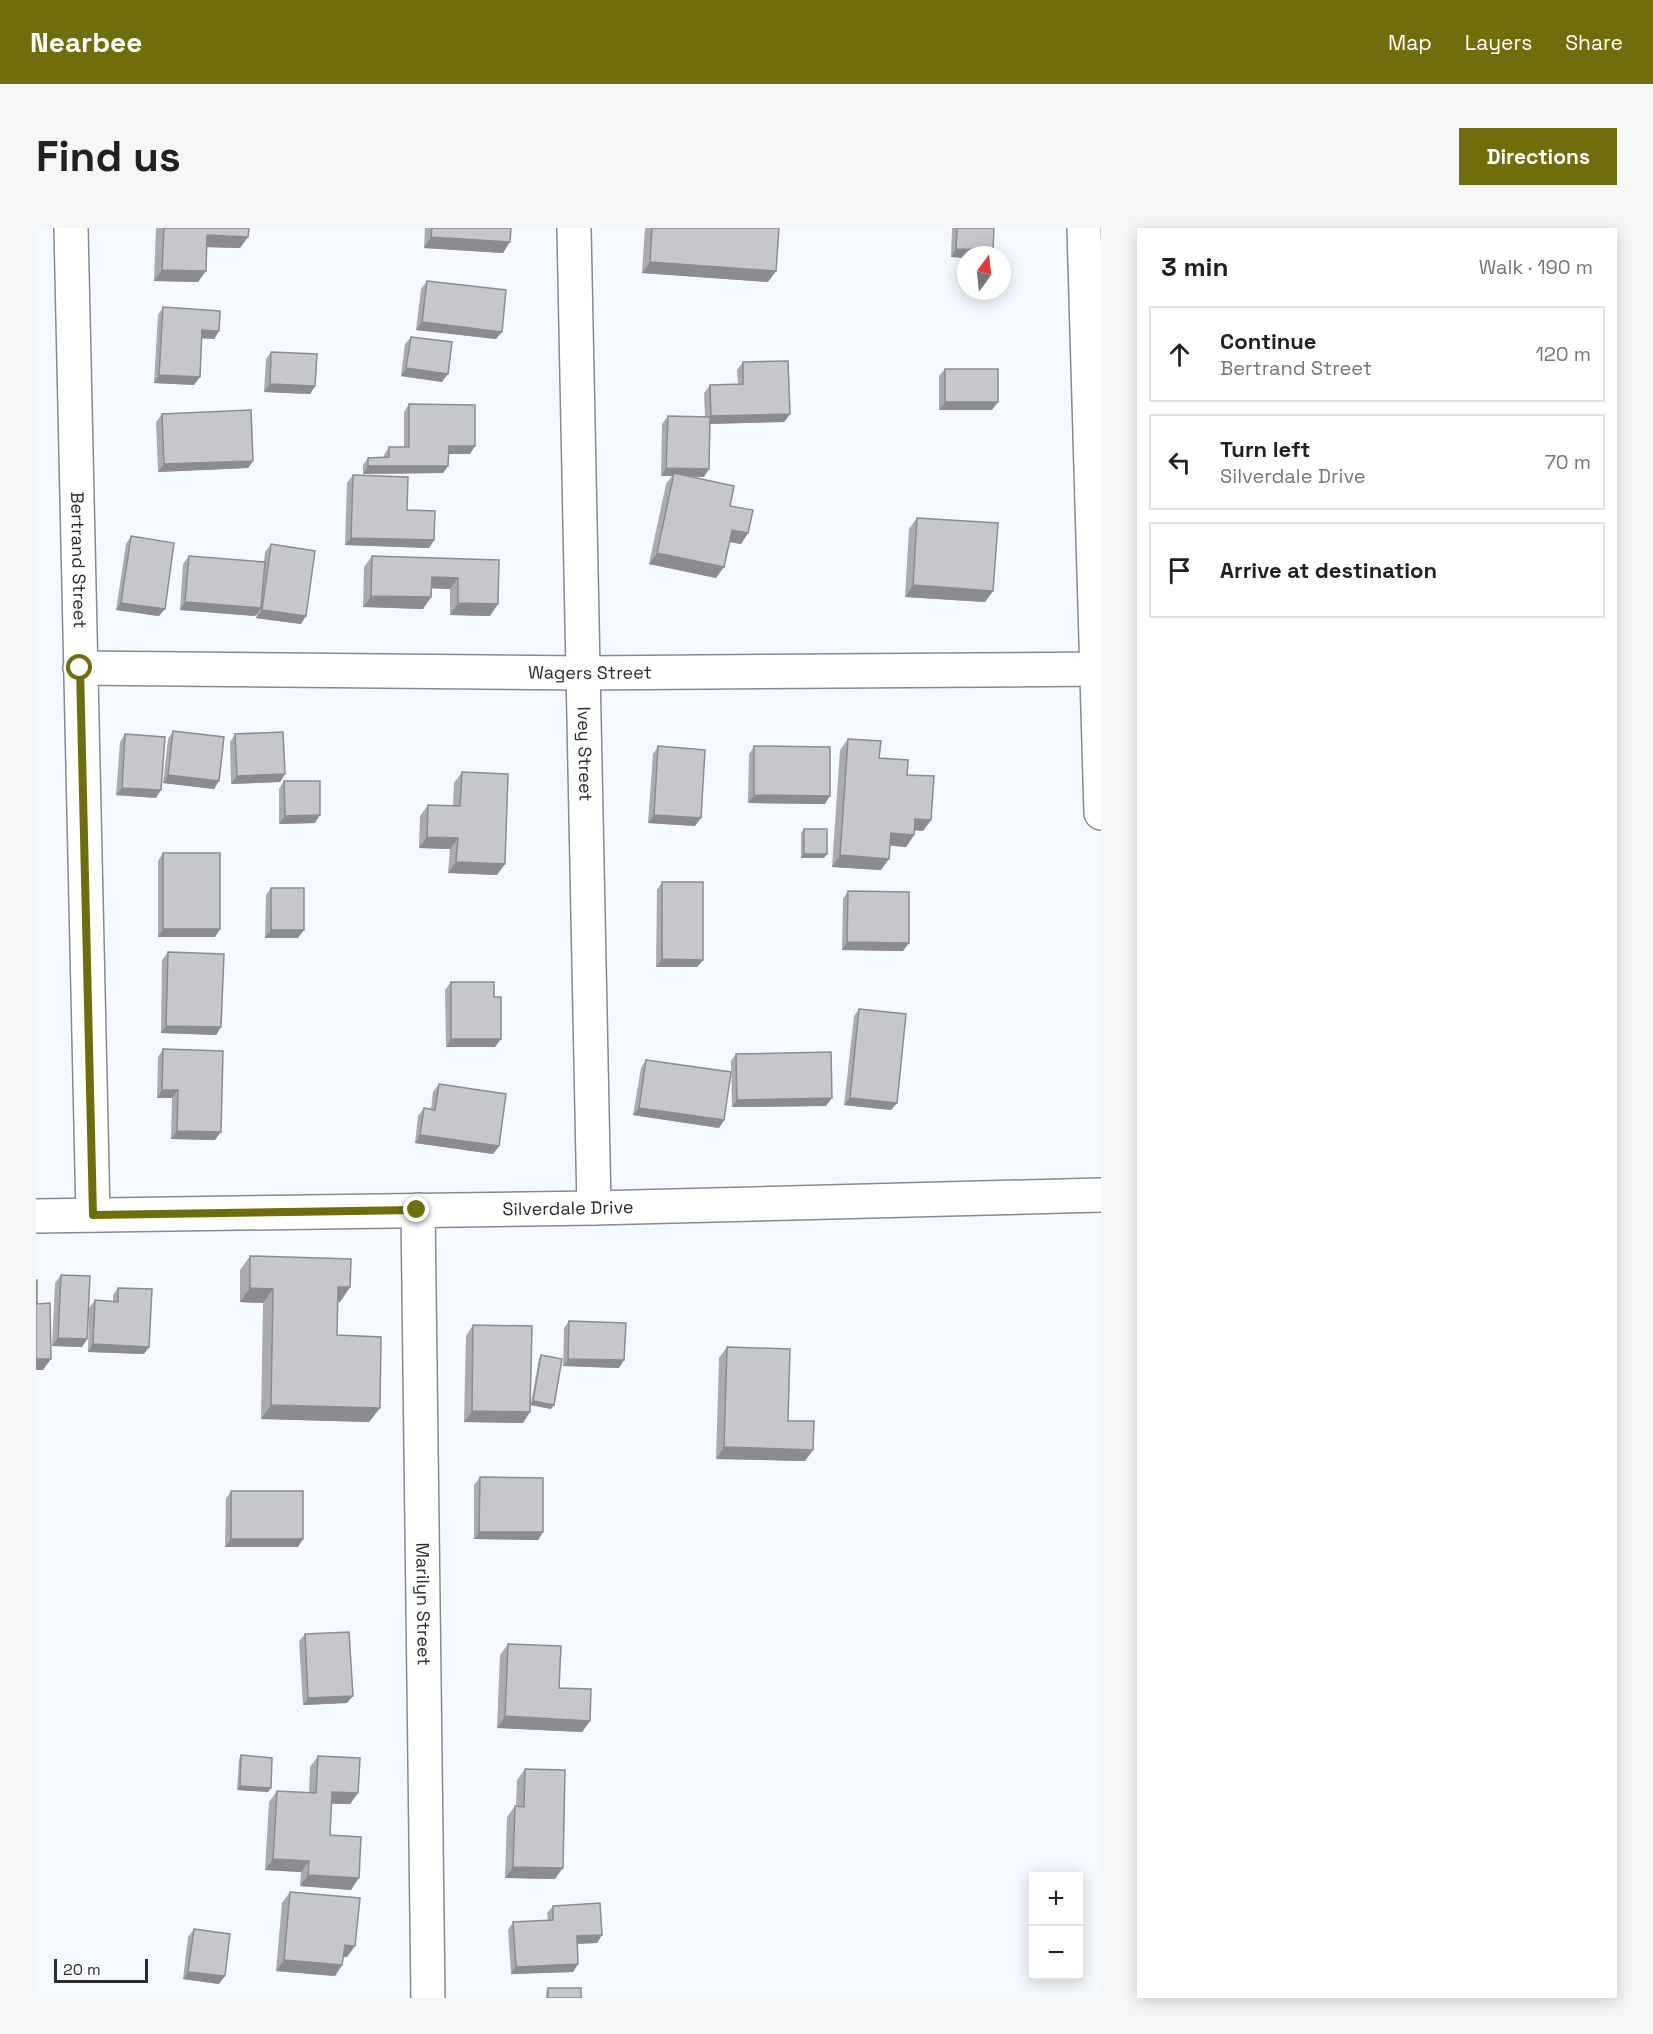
<!DOCTYPE html>
<html lang="en">
<head>
<meta charset="utf-8">
<style>
	body { margin:0; font-family:"Space Grotesk",sans-serif; background:#f6f6f6; color:#202124 }
	.controls { position:absolute; right:18px; bottom:18px; display:grid; overflow:hidden; border-radius:0px; box-shadow:0 3px 15px #0003 }
	.controls button { width:54px; height:54px; display:grid; place-items:center; padding:0; border:0; border-bottom:2px solid #e0e0e0; background:#fff; color:#202124; font:30px sans-serif }
	.compass { position:absolute; left:921px; top:18px; width:54px; height:54px; border-radius:50%; background:#fff; box-shadow:0 3px 15px #0003; rotate:15deg }
	.scale { position:absolute; left:18px; bottom:15px; width:94px; box-sizing:border-box; padding-left:6px; border:3px solid #2a2c2e; border-top:0; font-size:16px; line-height:21px; white-space:nowrap; color:#2a2c2e; -webkit-text-stroke:4px #fff; paint-order:stroke }
	.stop { position:absolute; width:18px; height:18px; margin:-14px; border:4px solid #6f6d0c; border-radius:50%; background:#fff }
	.stop.end { background:#6f6d0c; border-color:#fff; box-shadow:0 2px 6px #0008 }
	.list { margin:0; padding:0; list-style:none }
	h2 { display:flex; justify-content:space-between; align-items:center; height:78px; margin:0; padding:0 24px; font-size:26px }
	h2 small { font-size:20px; font-weight:400; color:#757577 }
	.list li { display:grid; grid-template-columns:39px 1fr auto; gap:18px; align-items:center; box-sizing:border-box; height:96px; margin:0 12px 12px; padding:0 12px; border:2px solid #e0e0e0; border-radius:0px }
	.list b { display:block; font-size:22px; white-space:nowrap }
	.list p { margin:0; font-size:20px; white-space:nowrap; color:#757577 }
	.list em { font-size:20px; font-style:normal; color:#757577 }
	.icon { flex:none; width:33px; height:33px; fill:none; stroke:currentColor; stroke-width:2; stroke-linecap:round; stroke-linejoin:round }
	.map { position:relative; flex:none; width:1065px; height:1770px; overflow:hidden; border-radius:0px }
	header { display:flex; align-items:center; gap:36px; box-sizing:border-box; height:84px; padding:0 30px; background:#6f6d0c; color:#fff }
	header strong { font-size:28px }
	nav { display:flex; gap:33px; margin-inline-start:auto; font-size:21px }
	.intro { display:flex; align-items:center; justify-content:space-between; box-sizing:border-box; height:144px; padding:0 36px }
	h1 { margin:0; font-size:42px }
	.button { padding:15px 27px; border-radius:0px; background:#6f6d0c; color:#fff; font-size:21px; font-weight:700 }
	main { display:flex; gap:36px; padding:0 36px }
	aside { flex:1; background:#fff; border-radius:0px; box-shadow:0 3px 15px #0003 }
	.map>svg:first-child { display:block }
	.lines { fill:none; stroke-linecap:round; stroke-linejoin:round }
	.minor-casing { stroke:#868a8f; stroke-width:36 }
	.minor { stroke:#fff; stroke-width:33 }
	.wall { fill:#aaaab0 }
	.shaded-wall { fill:#8b8b90 }
	.building { fill:#c6c6cd; stroke:#8b8b90; stroke-width:1.5 }
	.route { stroke:#6f6d0c; stroke-width:8 }
	.labels { text-anchor:middle; stroke-width:4.5; stroke-linejoin:round; paint-order:stroke }
	.street-label { font-size:18px; fill:#2a2c2e; stroke:#fff }
</style>
</head>
<body>
<header>
<strong>Nearbee</strong>
<nav><a>Map</a><a>Layers</a><a>Share</a></nav>
</header>
<div class="intro"><h1>Find us</h1><a class="button">Directions</a></div>
<main>
<div class="map">
<svg width="1065" height="1770" viewBox="0 0 1065 1770">
	<rect width="100%" height="100%" fill="#f4f9ff"/>
	<g class="lines">
		<g class="minor-casing">
			<g id="minor">
				<path id="s1" d="M35 0 57 987"/>
				<path id="s2" d="M538 0 558 980"/>
				<path d="M1048 0 1065 585"/>
				<path id="s3" d="M44 440 548 445 1065 441"/>
				<path id="s4" d="M382 982 392 1770"/>
				<path id="s5" d="M0 988 558 980 1065 967"/>
			</g>
		</g>
		<use href="#minor" class="minor"/>
	</g>
	<path class="wall" d="M120 0H213L204 20 171 19 162 54 118 53Z
		M389 0H475L467 25 388 20Z
		M609 0H743L740 43 732 54 606 45Z
		M916 0H958L957 22 954 27H930V30L915 29Z
		M391 53 460 111 380 102 385 61Z
		M127 79 183 103 178 111 166 110 158 157 118 155 122 87Z
		M375 109 406 154 365 148 369 116Z
		M235 124 279 158 274 166 228 164 230 131Z
		M707 134 754 186 748 194 674 196 668 249 655 248 694 278 712 305 705 316 693 314 680 350 613 336 630 256 636 248H625L626 196 632 188 669 189 668 165 674 157 702 156 701 142Z
		M909 141 962 174 956 182H903V148Z
		M373 176 434 226H412V238L407 245 327 246V237L332 230 348 229V227L353 219H368V184Z
		M126 186 217 233 212 240 122 244 120 194Z
		M317 247 371 282 398 312 393 320 309 317 311 255Z
		M881 290 949 374 869 369 873 301Z
		M95 308 123 388 80 382 90 316Z
		M235 316 265 396 220 390 221 386 219 388 144 382 147 336 153 328 228 334 229 324Z
		M336 328 463 332 454 388 414 387V361L396 360 395 369 387 381 327 379 328 339Z
		M137 503 178 561 127 555 132 511Z
		M89 506 120 570 80 567 84 514Z
		M199 506 249 546 244 554 195 556 194 514Z
		M812 511 871 547 895 592 887 603 878 602V607L870 619 854 617 845 642 796 639 804 522Z
		M622 518 659 598 612 595 617 526Z
		M718 518 789 576 712 575 713 526Z
		M426 544 461 647 412 645 414 621 383 620 384 588 392 577 417 578 418 555Z
		M248 553 279 595 243 596V561Z
		M768 601 788 630H765V605Z
		M127 625 184 701 179 709H122V633Z
		M626 654 667 732 661 739H620L621 662Z
		M235 660 262 710H229L230 667Z
		M812 663 867 723 806 722 807 671Z
		M132 724 185 799 180 807 125 805 126 732Z
		M415 754 458 769 459 819H410L409 762Z
		M823 781 861 875 855 882 808 877 818 788Z
		M127 821 179 912 135 911 136 870H121L122 829Z
		M700 826 790 878 696 879 695 833Z
		M610 832 688 892 683 900 597 887 605 840Z
		M403 856 463 918 457 926 379 915 382 888 388 880 395 881 397 864Z
		M214 1028 314 1059 304 1074H302L301 1107 344 1180 333 1194 225 1191 227 1075 204 1074V1042Z
		M25 1047 51 1111 46 1119 16 1118 19 1055Z
		M82 1060 113 1119 108 1126 52 1124 53 1080 59 1072 77 1073V1067Z
		M533 1093 583 1140 527 1138 528 1100Z
		M437 1097 495 1175 503 1131 505 1127 515 1181 495 1177 487 1195 428 1194 430 1108Z
		M691 1119 752 1193 769 1233 680 1231 683 1130Z
		M444 1249 507 1304 502 1312 438 1311V1257Z
		M195 1263 262 1319H189L190 1271Z
		M269 1406 311 1475 267 1477 263 1413Z
		M472 1416 554 1493 546 1504 461 1500 464 1427Z
		M205 1527 232 1564 201 1562 203 1531Z
		M282 1528 322 1565 314 1576H295L294 1607 315 1662 264 1658 265 1644 229 1642 233 1574 241 1563 273 1565 274 1539Z
		M489 1541 519 1651 469 1650 471 1589 479 1578H480L481 1552Z
		M254 1664 311 1729H307L306 1737 299 1748 240 1743 246 1675Z
		M517 1678 566 1707 561 1715 541 1716 542 1736 537 1744 475 1746 472 1702 477 1694 512 1692 511 1685Z
		M158 1701 183 1756 147 1751 152 1709Z
		M512 1760 545 1770H510V1764Z"/>
	<path class="shaded-wall" d="M171 7 212 9 204 20 163 19Z
		M395 9 474 14 467 25 388 20Z
		M920 21 957 22 954 27H930V30L915 29Z
		M614 34 740 43 732 54 606 45Z
		M126 42 170 43 162 54 118 53Z
		M386 94 466 104 460 111 380 102Z
		M166 102 183 103 178 111 161 110Z
		M370 140 412 146 406 154 365 148Z
		M123 147 164 149 158 157 118 155Z
		M234 156 279 158 274 166 228 164Z
		M909 174H962L956 182H903Z
		M754 186 748 194 669 196 675 188Z
		M413 218H439L434 226H407Z
		M217 233 212 240 122 244 128 236Z
		M332 238H412L407 245 327 246Z
		M630 240 673 241 668 249 637 248 638 245 636 248H625Z
		M696 302 712 305 705 316 688 313Z
		M315 310 398 312 393 320 309 317Z
		M621 325 688 339 680 350 613 336Z
		M396 349 422 350 414 361 388 360Z
		M877 357 957 363 949 374 869 369Z
		M335 368 395 369 387 381 327 379Z
		M149 374 225 380 219 388 144 382Z
		M85 375 129 381 123 388 80 382Z
		M422 375 462 376 454 388 414 387Z
		M226 382 270 388 265 396 220 390Z
		M249 546 244 554 195 556 201 548Z
		M132 547 183 553 178 561 127 555Z
		M86 560 125 562 120 570 80 567Z
		M718 567 794 568 789 576 712 575Z
		M284 587 279 595 243 596 249 588Z
		M618 587 665 590 659 598 612 595Z
		M879 591 895 592 887 603 871 602Z
		M855 605 878 607 870 619 847 617Z
		M391 609 422 610 414 621 383 620Z
		M768 626H791L788 630H765Z
		M804 627 853 631 845 642 796 639Z
		M420 634 469 636 461 647 412 645Z
		M127 701H184L179 709H122Z
		M235 702H268L262 710H229Z
		M811 714 873 715 867 723 806 722Z
		M626 731 667 732 661 739H620Z
		M130 798 185 799 180 807 125 805Z
		M415 811H465L459 819H410Z
		M126 862H142L136 870H121Z
		M796 870 790 878 696 879 701 872Z
		M814 870 861 875 855 882 808 877Z
		M603 880 688 892 683 900 597 887Z
		M141 903 185 904 179 912 135 911Z
		M384 907 463 918 457 926 379 915Z
		M302 1059H314L304 1074 292 1073Z
		M214 1060 237 1061 227 1075 204 1074Z
		M22 1110 51 1111 46 1119 16 1118Z
		M57 1116 113 1119 108 1126 52 1124Z
		M0 1131H15L7 1142H0Z
		M532 1131 588 1132 583 1140 527 1138Z
		M497 1173 518 1177 515 1181 494 1177Z
		M235 1177 344 1180 333 1194 225 1191Z
		M436 1183 494 1184 487 1195 428 1194Z
		M688 1219 777 1222 769 1233 680 1231Z
		M443 1304H507L502 1312 438 1311Z
		M195 1311H267L262 1319H189Z
		M317 1468 311 1475 267 1477 272 1470Z
		M469 1488 554 1493 546 1504 461 1500Z
		M204 1558 235 1560 232 1564 201 1562Z
		M296 1564 322 1565 314 1576 288 1575Z
		M237 1631 273 1633 265 1644 229 1642Z
		M477 1639 527 1640 519 1651 469 1650Z
		M272 1647 323 1650 315 1662 264 1658Z
		M566 1707 561 1715 535 1716 541 1708Z
		M309 1717 319 1718 311 1729 301 1728Z
		M248 1732 306 1737 299 1748 240 1743Z
		M542 1736 537 1744 475 1746 480 1739Z
		M152 1744 189 1748 183 1756 147 1751Z"/>
	<path class="building" d="M128 0H213L212 9 171 7 170 43 126 42Z
		M396 0H475L474 14 395 9Z
		M616 0H743L740 43 614 34Z
		M921 0H958L957 22 920 21Z
		M391 53 470 62 466 104 386 94Z
		M127 79 184 83 183 103 166 102 164 149 123 147Z
		M375 109 416 114 412 146 370 140Z
		M235 124 281 126 279 158 234 156Z
		M752 133 754 186 675 188 674 157 707 156V134Z
		M909 141H962V174H909Z
		M373 176 439 177V218H413L412 238H332V230L353 229V219H373Z
		M215 182 217 233 128 236 126 186Z
		M632 188 674 189 673 241 630 240Z
		M638 245 698 258 694 278 717 282 712 305 696 302 688 339 621 325Z
		M317 247 372 249 371 282 399 283 398 312 315 310Z
		M881 290 962 295 957 363 877 357Z
		M95 308 138 315 129 381 85 375Z
		M235 316 279 323 270 388 226 382Z
		M153 328 229 334 225 380 149 374Z
		M336 328 463 332 462 376 422 375V350L396 349 395 369 335 368Z
		M137 503 188 509 183 553 132 547Z
		M247 504 249 546 201 548 199 506Z
		M89 506 129 509 125 562 86 560Z
		M812 511 845 513 843 530 872 532 871 547 898 548 895 592 879 591 878 607 855 605 853 631 804 627Z
		M622 518 669 522 665 590 618 587Z
		M718 518 794 519V568L718 567Z
		M426 544 472 546 469 636 420 634 422 610 391 609 392 577 424 578Z
		M248 553H284V587L249 588Z
		M768 601H791V626H768Z
		M127 625H184V701H127Z
		M626 654H667V732L626 731Z
		M235 660H268V702H235Z
		M812 663 873 664V715L811 714Z
		M132 724 188 726 185 799 130 798Z
		M415 754H458V769H465V811H415Z
		M823 781 870 786 861 875 814 870Z
		M127 821 187 823 185 904 141 903 142 862H126Z
		M795 824 796 870 701 872 700 826Z
		M610 832 695 844 688 892 603 880Z
		M403 856 470 866 463 918 384 907 388 880 399 882Z
		M214 1028 315 1031 314 1059H302L301 1107 345 1109 344 1180 235 1177 237 1061 214 1060Z
		M25 1047 54 1048 51 1111 22 1110Z
		M0 1052H1V1076L14 1075 15 1131H0Z
		M82 1060 116 1061 113 1119 57 1116 59 1072 82 1074Z
		M533 1093 590 1095 588 1132 532 1131Z
		M437 1097 496 1098 494 1184 436 1183Z
		M691 1119 754 1121 752 1193H778L777 1222 688 1219Z
		M505 1127 526 1131 518 1177 497 1173Z
		M444 1249 507 1250V1304H443Z
		M195 1263H267V1311H195Z
		M313 1404 317 1468 272 1470 269 1406Z
		M472 1416 525 1418 523 1460 555 1461 554 1493 469 1488Z
		M205 1527 236 1530 235 1560 204 1558Z
		M282 1528 324 1530 322 1565 296 1564 294 1607 325 1609 323 1650 272 1647 273 1633 237 1631 241 1563 280 1565Z
		M489 1541 529 1542 527 1640 477 1639 479 1578 488 1579Z
		M254 1664 324 1670 319 1718 309 1717 306 1737 248 1732Z
		M564 1675 566 1707 541 1708 542 1736 480 1739 477 1694 517 1692V1678Z
		M158 1701 194 1706 189 1748 152 1744Z
		M512 1760H545V1770H512Z"/>
	<g class="lines">
		<path class="route" d="M44 440 57 987 381 982"/>
	</g>
	<g class="labels">
		<g class="street-label">
			<text dy="6" stroke="none"><textPath href="#s1" startOffset="332">Bertrand Street</textPath></text>
			<text dy="6" stroke="none"><textPath href="#s3" startOffset="510">Wagers Street</textPath></text>
			<text dy="6" stroke="none"><textPath href="#s2" startOffset="526">Ivey Street</textPath></text>
			<text dy="6" stroke="none"><textPath href="#s5" startOffset="532">Silverdale Drive</textPath></text>
			<text dy="6" stroke="none"><textPath href="#s4" startOffset="394">Marilyn Street</textPath></text>
		</g>
	</g>
</svg>
<div class="controls">
<button>+</button>
<button>−</button>
</div>
<svg class="compass" viewBox="-18 -18 36 36"><path d="M0-13l5 13h-10z" fill="#e53935"/><path d="M0 13l5-13h-10z" fill="#757577"/></svg>
<div class="scale">20 m</div>
<div class="stop" style="left:44px;top:440px"></div>
<div class="stop end" style="left:381px;top:982px"></div>
</div>
<aside>
<h2>3 min<small>Walk · 190 m</small></h2>
<ul class="list">
<li><svg class="icon" aria-label="ahead" viewBox="0 0 24 24"><path d="M12 20V5M6 11l6-6 6 6"/></svg><div><b>Continue</b><p>Bertrand Street</p></div><em>120 m</em></li>
<li><svg class="icon" aria-label="left" viewBox="0 0 24 24"><path d="M17 20v-9H6M10 6l-5 5 5 5"/></svg><div><b>Turn left</b><p>Silverdale Drive</p></div><em>70 m</em></li>
<li><svg class="icon" aria-label="arrive" viewBox="0 0 24 24"><path d="M6 21V4h12l-3 4 3 4H6"/></svg><div><b>Arrive at destination</b></div></li>
</ul>
</aside>
</main>
</body>
</html>
